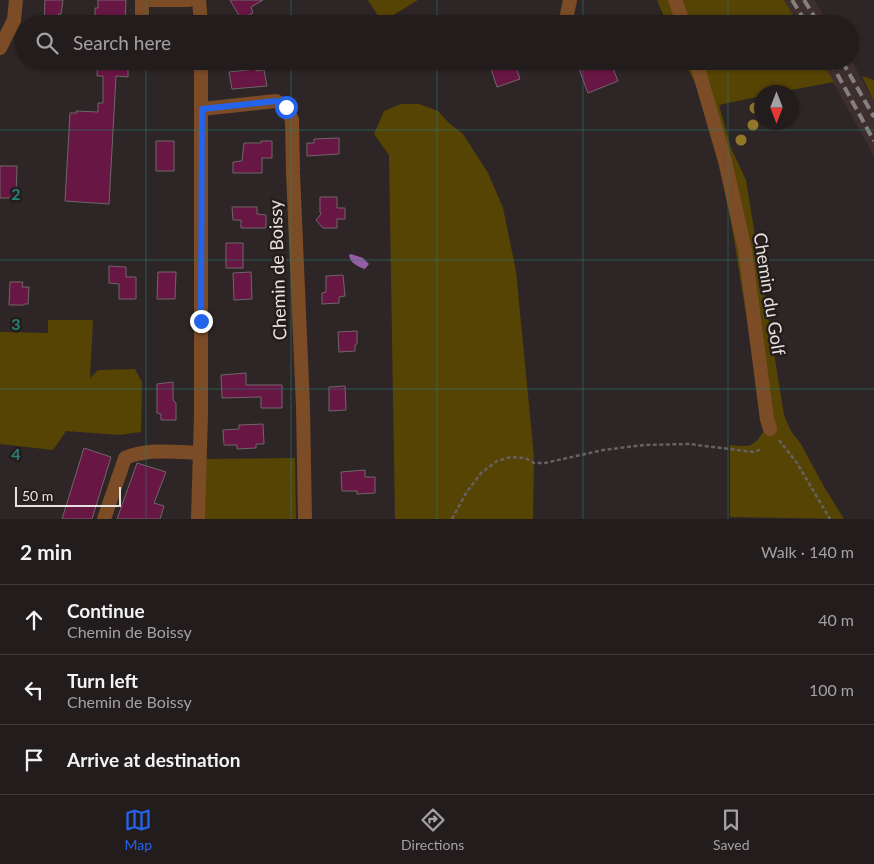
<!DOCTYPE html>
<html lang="en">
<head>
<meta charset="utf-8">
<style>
	body { margin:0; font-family:Lato,sans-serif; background:#2a2525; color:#f1f3f6 }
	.compass { position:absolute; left:754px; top:85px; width:45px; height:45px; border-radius:50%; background:#221c1c; box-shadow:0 1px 4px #0004; rotate:180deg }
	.scale { position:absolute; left:15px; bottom:12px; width:106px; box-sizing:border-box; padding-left:5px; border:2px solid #e7e2e1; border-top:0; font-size:14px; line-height:18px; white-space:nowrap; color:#e7e2e1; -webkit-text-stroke:4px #241d1c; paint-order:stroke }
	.stop { position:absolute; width:15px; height:15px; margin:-11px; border:4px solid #2563eb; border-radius:50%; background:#fff }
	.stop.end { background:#2563eb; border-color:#fff; box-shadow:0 1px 5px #0008 }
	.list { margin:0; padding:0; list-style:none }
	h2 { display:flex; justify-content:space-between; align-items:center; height:65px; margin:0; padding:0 20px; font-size:21px }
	h2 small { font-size:16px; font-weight:400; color:#a2a1a3 }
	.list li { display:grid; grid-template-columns:32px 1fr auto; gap:15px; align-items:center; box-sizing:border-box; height:70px; padding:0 20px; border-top:1px solid #3f3a3b }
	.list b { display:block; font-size:19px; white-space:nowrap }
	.list p { margin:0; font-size:16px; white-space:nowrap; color:#a2a1a3 }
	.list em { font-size:16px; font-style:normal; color:#a2a1a3 }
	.icon { flex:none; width:28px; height:28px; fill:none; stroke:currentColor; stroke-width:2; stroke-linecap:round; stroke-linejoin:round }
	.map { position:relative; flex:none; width:874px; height:519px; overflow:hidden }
	.search { position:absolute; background:#221c1c; box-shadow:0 1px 4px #0004; left:15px; right:15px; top:15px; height:55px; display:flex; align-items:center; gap:12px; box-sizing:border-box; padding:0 18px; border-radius:28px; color:#a2a1a3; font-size:19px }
	.sheet { height:275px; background:#221c1c }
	nav { display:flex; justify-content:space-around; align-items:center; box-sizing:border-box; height:70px; border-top:1px solid #3f3a3b; background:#221c1c; font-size:14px; color:#a2a1a3 }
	nav a { display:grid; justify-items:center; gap:2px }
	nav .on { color:#2563eb }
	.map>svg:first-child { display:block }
	.built { fill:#3d2f2e }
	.green { fill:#564405 }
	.water { fill:#955da5 }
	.building { fill:#681643; stroke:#6e6669 }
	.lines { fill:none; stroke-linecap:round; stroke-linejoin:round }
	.path { stroke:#676060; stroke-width:2.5; stroke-dasharray:4 2.5; stroke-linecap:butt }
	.minor { stroke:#7b4c26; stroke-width:14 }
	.rail { stroke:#857f7e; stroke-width:4; stroke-dasharray:10 5; stroke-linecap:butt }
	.tree { fill:#927729 }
	.route { stroke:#2563eb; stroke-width:6 }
	.grid { fill:none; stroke:#25817a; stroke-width:1; stroke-opacity:0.55 }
	.labels { text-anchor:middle; stroke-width:5; stroke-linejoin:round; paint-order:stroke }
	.street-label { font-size:18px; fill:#e7e2e1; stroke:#241d1c }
	.grid-label { font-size:16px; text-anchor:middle; font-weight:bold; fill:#25817a; stroke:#241d1c; stroke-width:5; stroke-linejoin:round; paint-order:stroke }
</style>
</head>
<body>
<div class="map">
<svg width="874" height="519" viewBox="0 0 874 519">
	<rect width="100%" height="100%" fill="#2e2626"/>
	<path class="built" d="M784 0H814L829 24H798Z
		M850 58 874 101V156L821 61H850Z"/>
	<path class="green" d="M368 0H418L382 22Z
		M657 0H784L798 24H667Z
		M684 61H821L834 82 780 92H762L761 96 719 105 731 148 746 180 784 415 791 431 801 444 823 485 844 519 730 517V445C749 447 753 448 764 431L760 421 752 352 734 239 713 129 707 107Z
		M862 76 874 80V101Z
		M401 104H419L438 111 449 123 463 134 488 173 503 208 516 271 534 457 533 519H395L389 155 374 134 384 111Z
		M48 320H93L90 378 98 370 135 369 142 382 141 432 119 435 66 431 53 450 0 444V332L48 333Z
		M295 458 296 519H205L203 459Z"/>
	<path class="water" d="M351 254 363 258 369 264 365 269C358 267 350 263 349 255Z"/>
	<path class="building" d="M45 0H63L61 14H58L57 24H44Z
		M98 0H126L125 24H95V8H98Z
		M230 0H263L251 7 253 13 241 19Z
		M98 61H128V77L116 76 109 204 65 201 70 113H77L76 111 98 112V103H103V76H97Z
		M514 61 520 79 497 87 491 69Z
		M576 61H610L618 81 588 93Z
		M256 69V71L264 70 267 86 232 89 229 72Z
		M339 138V154L307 156V143H314V139Z
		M156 141H174V171H156Z
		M261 141H272V158H262V173H233V162L242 161 244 143H261Z
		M0 166H17L16 198H0Z
		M320 197H337V208H345V219H337V228H323L316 220 321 214 320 212Z
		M232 207H257V214L266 215V228H241V220H233Z
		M226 243H243V268H226Z
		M109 266 126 267V277H136V299H119V284L109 283Z
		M158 272H176L175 299H157Z
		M251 272 252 299 234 300 233 273Z
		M343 275 345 296 339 297V303L322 304V293L326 292V276Z
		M10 282H23L22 287H29L28 304H24V305H9Z
		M357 331V344L355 345V351L339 352 338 332Z
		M246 373V385H282V408H261V397L222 398 221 375Z
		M173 382V400L176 403V420H161V414L157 413V384Z
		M345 386 346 410 329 411V387Z
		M263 424 264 444H256V448L237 449V445H224L223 430 239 429V425Z
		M84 448 111 457 92 519H62Z
		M137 463 166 472 154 503 164 506 160 519H117Z
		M365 470V477H375V493L357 494V491H342L341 472Z"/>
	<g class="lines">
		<path class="path" d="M779 440 797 463 830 519
			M452 519 466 493 481 473 497 461 511 457 525 458 534 463H545L603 450 644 445 689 444 754 452 762 449"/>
		<path class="minor" d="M199 0 201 24
			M675 0 684 24
			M142 24V0H189
			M565 24 570 0
			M0 48 14 20 16 0
			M696 61 725 161 745 250 767 419 770 429
			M202 109 276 101 286 107 292 120 293 172 303 407 305 519
			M104 519 125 458C148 448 175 452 200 453
			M198 519 201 414V61"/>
		<path class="rail" d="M792 0 807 24
			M804 0 819 24
			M830 61 874 141
			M842 61 874 117"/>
	</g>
	<g class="tree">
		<circle cx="755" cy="108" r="5.5"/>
		<circle cx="753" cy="125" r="5.5"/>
		<circle cx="741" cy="140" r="5.5"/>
	</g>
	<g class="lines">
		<path class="route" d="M201 321 202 109 276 101 286 107"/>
	</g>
	<path class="grid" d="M146 0V24M291 0V24M437 0V24M583 0V24M728 0V24M146 61V519M291 61V519M437 61V519M583 61V519M728 61V519M0 130H874M0 260H874M0 389H874"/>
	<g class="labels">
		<g class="street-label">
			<text transform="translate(278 270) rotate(-92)" y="6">Chemin de Boissy</text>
			<text transform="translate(769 294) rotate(81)" y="6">Chemin du Golf</text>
		</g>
	</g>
	<g class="grid-label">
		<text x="16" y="200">2</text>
		<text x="16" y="330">3</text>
		<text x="16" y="460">4</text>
	</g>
</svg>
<svg class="compass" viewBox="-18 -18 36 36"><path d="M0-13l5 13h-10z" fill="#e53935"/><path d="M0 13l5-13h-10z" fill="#a2a1a3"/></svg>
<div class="scale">50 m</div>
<div class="stop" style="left:286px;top:107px"></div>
<div class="stop end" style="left:201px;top:321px"></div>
<div class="search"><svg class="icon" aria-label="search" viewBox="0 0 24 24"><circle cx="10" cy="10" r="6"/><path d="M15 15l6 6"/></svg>Search here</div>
</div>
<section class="sheet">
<h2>2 min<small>Walk · 140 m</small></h2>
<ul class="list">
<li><svg class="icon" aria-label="ahead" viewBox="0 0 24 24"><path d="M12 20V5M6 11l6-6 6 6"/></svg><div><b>Continue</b><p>Chemin de Boissy</p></div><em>40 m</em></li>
<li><svg class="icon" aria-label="left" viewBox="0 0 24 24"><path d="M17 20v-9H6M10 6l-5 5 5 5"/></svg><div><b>Turn left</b><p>Chemin de Boissy</p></div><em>100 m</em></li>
<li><svg class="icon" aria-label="arrive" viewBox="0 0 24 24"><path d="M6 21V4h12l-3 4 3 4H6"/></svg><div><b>Arrive at destination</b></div></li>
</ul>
</section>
<nav>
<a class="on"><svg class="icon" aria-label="map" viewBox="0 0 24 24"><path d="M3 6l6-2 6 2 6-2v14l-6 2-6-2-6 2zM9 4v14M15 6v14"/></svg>Map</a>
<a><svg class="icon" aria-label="directions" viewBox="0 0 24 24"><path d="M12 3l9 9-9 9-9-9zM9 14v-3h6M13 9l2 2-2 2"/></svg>Directions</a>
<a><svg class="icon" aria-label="saved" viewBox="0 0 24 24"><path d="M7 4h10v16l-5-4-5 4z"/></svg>Saved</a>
</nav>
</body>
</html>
